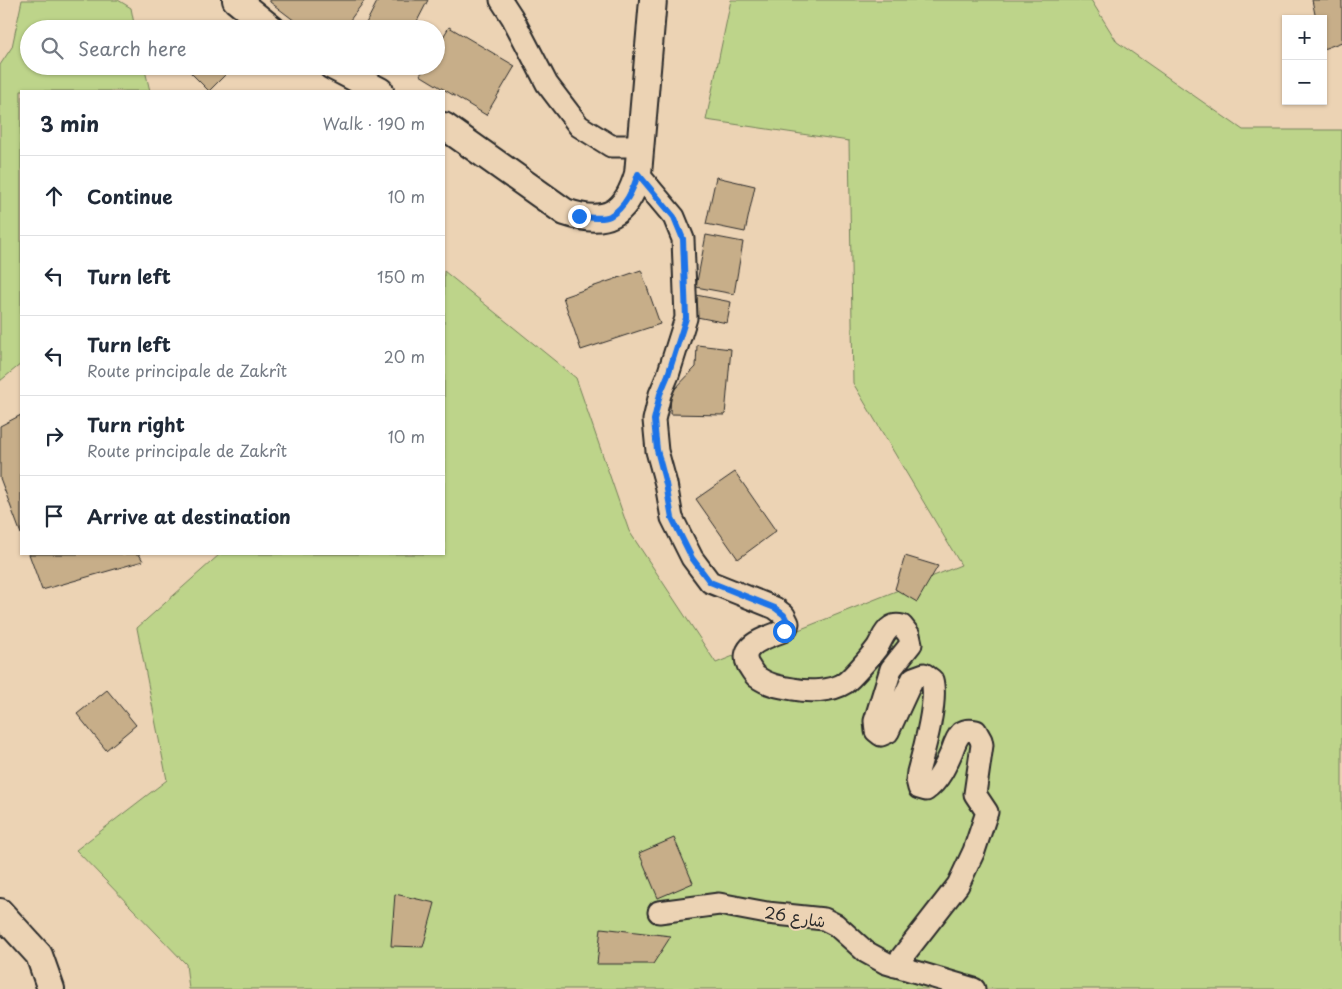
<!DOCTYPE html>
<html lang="en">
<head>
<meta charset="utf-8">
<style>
	body { margin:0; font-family:"Playpen Sans","Playpen Sans Arabic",sans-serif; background:#f2f2f3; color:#1f2937 }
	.controls { position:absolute; right:15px; top:15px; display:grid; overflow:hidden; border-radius:0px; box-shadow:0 1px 4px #0004 }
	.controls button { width:45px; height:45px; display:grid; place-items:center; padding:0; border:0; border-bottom:1px solid #e0e1e3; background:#fff; color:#1f2937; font:25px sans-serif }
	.stop { position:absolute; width:15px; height:15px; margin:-11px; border:4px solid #1a73e8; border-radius:50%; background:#fff }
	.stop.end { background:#1a73e8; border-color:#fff; box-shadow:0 1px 5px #0008 }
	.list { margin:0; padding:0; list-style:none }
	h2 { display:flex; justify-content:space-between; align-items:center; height:65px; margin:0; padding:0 20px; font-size:21px }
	h2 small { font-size:16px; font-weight:400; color:#747a83 }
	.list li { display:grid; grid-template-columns:32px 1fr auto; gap:15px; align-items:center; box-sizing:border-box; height:80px; padding:0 20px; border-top:1px solid #e0e1e3 }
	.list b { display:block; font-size:19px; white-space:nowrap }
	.list p { margin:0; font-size:16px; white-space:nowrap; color:#747a83 }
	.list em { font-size:16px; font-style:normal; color:#747a83 }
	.icon { flex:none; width:28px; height:28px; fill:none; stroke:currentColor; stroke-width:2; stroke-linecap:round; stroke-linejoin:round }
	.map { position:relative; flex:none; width:1342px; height:989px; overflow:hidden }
	.search { position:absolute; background:#fff; box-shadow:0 1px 4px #0004; left:20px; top:20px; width:425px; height:55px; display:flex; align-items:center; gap:12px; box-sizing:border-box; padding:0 18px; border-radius:28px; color:#747a83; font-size:19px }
	.panel { position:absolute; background:#fff; box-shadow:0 1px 4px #0004; left:20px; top:90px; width:425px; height:465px; border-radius:0px }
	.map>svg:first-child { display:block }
	.green { fill:#bdd48a; stroke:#74805a }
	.building { fill:#c7ae89; stroke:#2b2b2b }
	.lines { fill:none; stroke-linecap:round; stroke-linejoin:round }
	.minor-casing { stroke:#2b2b2b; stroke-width:25 }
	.tertiary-casing { stroke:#2b2b2b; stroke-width:30 }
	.minor { stroke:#ecd3b4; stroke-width:21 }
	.tertiary { stroke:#ecd3b4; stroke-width:26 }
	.route { stroke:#1a73e8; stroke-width:6 }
	.labels { text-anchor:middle; stroke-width:4; stroke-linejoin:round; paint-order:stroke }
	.street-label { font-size:16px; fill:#2b2b2b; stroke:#ecd3b4 }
</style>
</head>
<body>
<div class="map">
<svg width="1342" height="989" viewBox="0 0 1342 989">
	<rect width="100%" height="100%" fill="#ecd3b4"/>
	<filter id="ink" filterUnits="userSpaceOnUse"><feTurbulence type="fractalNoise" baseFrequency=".02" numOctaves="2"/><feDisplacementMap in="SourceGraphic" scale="10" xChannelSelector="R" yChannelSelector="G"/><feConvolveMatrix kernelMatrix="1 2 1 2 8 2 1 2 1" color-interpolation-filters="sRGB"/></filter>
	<g filter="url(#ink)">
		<path class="green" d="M22 0H118L131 8 135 29H29V66H144L150 91H21V364L0 381V65L12 47Z
			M731 0H1091L1117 42 1243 130H1342V989H189L186 964 76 850 167 780 137 628 220 554H444V271L576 378 629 531 716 663 961 565 853 383 849 141 706 120Z"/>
		<path class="building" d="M270 0H365L344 28H304L270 2Z
			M378 0H428L413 29H363Z
			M1312 0H1342V42L1323 49V19H1316Z
			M449 27 515 66 486 115 420 75 426 66H436V49Z
			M184 66H234L209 91Z
			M716 177 755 186 745 232 706 224Z
			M706 235 743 242 734 294 696 287Z
			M641 270 660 324 581 350 563 297Z
			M696 295 731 302 727 323 692 316Z
			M697 345 731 349 725 415 670 414 671 393 696 367Z
			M21 415V534L0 478V426Z
			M735 472 776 531 738 559 696 499Z
			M29 554H139L143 561 42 590Z
			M905 556 938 566 917 602 895 589Z
			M107 690 136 725 106 750 77 714Z
			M674 838 693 883 658 898 639 853Z
			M395 894 435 903 423 947 391 946Z
			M601 928 671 936 653 964H597Z"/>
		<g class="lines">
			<g class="minor-casing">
				<path id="minor" d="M501 0 512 17 547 84 579 126 611 146H642
					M638 174 674 217 683 239 686 318 668 375 660 394 654 420 657 451 666 484 672 518 692 558 710 582 775 608 784 615 788 623 787 627 783 631C769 637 738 644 748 665 751 669 753 674 757 677 768 685 780 687 793 689 808 692 831 692 845 683 852 678 870 657 876 649 881 643 883 632 891 627 894 625 898 625 902 626L909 635 911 644 891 669 875 721 876 731 881 735 888 732 913 678 924 674 932 680C938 701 924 750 918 772L917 780 919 788 926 790C939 781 946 765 952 751 954 745 957 737 961 733 965 730 971 730 976 731L981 740 982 745 975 794 987 812 974 851 958 885 895 966
					M659 912 719 904 767 913 824 919 836 925 866 952 886 963 974 989"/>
			</g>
			<g class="tertiary-casing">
				<path id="tertiary" d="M236 0 272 29
					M332 66 380 91
					M444 126 565 212C606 226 626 215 638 174L653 0
					M0 912 39 955 51 989"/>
			</g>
			<use href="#minor" class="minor"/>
			<use href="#tertiary" class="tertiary"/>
		</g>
	</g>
	<g class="lines" filter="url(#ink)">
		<path class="route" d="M579 216C588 217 602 220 610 216 625 208 634 188 638 174L674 217 683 239 686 318 668 375 660 394 654 420 657 450 666 484 672 518 692 558 710 582 775 608 784 615 788 623 787 627 784 631"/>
	</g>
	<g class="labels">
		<g class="street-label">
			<text transform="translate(795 917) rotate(9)" y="6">شارع 26</text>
		</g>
	</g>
</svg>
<div class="controls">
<button>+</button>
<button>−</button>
</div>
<div class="stop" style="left:784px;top:631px"></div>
<div class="stop end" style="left:579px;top:216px"></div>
<div class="search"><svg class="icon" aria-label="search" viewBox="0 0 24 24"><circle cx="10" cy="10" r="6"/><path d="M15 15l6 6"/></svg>Search here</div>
<section class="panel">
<h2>3 min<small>Walk · 190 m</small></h2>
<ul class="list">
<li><svg class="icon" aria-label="ahead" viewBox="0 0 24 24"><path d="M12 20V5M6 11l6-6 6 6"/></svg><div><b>Continue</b></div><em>10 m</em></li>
<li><svg class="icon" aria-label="left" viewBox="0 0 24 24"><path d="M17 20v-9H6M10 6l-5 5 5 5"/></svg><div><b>Turn left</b></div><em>150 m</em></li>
<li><svg class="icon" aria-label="left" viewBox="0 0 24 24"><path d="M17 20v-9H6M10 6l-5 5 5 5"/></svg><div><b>Turn left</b><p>Route principale de Zakrît</p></div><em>20 m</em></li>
<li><svg class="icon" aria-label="right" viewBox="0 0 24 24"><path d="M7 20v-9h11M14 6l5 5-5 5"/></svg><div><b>Turn right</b><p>Route principale de Zakrît</p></div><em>10 m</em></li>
<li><svg class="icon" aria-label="arrive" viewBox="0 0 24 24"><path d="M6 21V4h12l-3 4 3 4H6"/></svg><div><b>Arrive at destination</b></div></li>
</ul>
</section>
</div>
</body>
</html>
